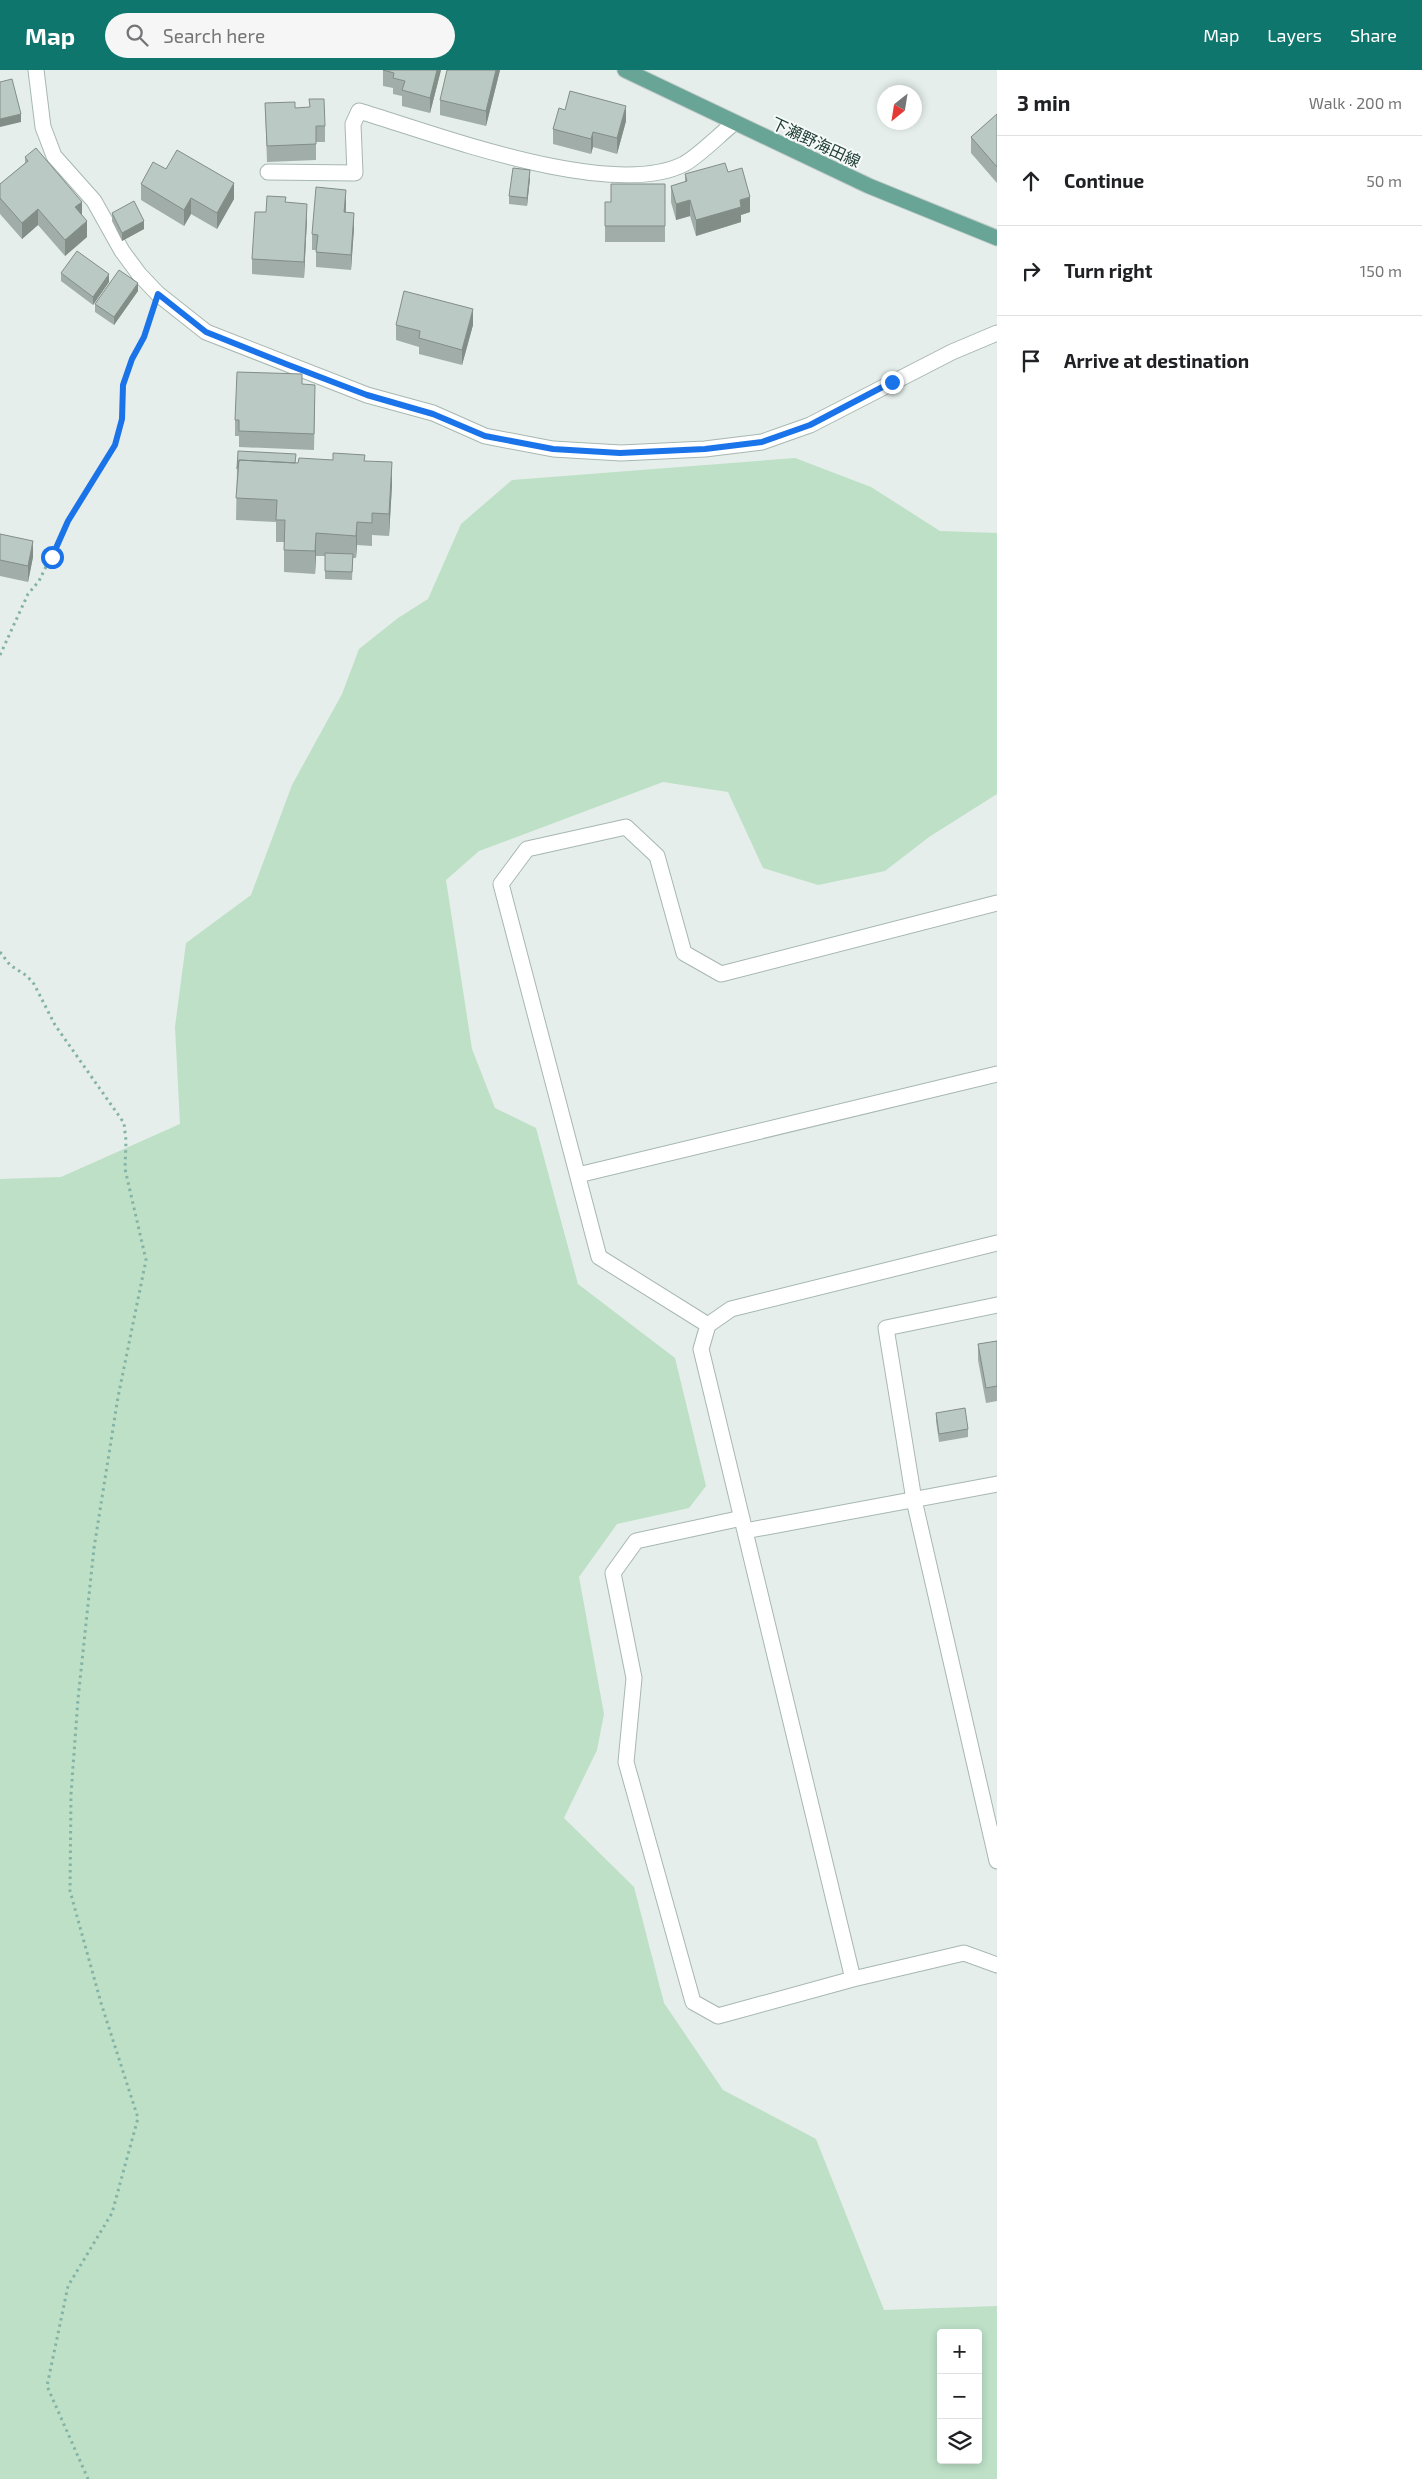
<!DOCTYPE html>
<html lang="en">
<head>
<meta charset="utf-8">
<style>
	body { margin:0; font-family:"Exo 2","Noto Sans JP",sans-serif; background:#f6f6f6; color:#202124 }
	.controls { position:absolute; right:15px; bottom:15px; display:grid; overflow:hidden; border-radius:5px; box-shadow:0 2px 8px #0003 }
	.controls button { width:45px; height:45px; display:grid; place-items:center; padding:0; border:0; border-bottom:1px solid #e0e0e0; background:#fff; color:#202124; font:25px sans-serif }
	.compass { position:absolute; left:877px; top:15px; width:45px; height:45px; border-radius:50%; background:#fff; box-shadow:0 2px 8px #0003; rotate:210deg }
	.stop { position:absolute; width:15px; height:15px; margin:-11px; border:4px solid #1a73e8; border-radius:50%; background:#fff }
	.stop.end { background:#1a73e8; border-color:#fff; box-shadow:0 1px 5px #0008 }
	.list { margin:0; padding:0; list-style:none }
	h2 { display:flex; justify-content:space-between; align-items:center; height:65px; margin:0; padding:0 20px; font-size:21px }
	h2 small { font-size:16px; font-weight:400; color:#757577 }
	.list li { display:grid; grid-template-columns:32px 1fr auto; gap:15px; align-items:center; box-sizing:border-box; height:90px; padding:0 20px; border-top:1px solid #e0e0e0 }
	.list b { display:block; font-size:19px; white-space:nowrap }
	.list em { font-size:16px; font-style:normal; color:#757577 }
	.icon { flex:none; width:28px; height:28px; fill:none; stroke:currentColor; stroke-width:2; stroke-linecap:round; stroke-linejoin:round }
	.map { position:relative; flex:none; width:997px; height:2409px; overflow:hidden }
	header { display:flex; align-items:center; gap:30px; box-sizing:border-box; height:70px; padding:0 25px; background:#0f766e; color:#fff }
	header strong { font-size:24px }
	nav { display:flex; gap:28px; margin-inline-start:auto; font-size:18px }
	.search { width:350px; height:45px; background:#f6f6f6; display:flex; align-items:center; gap:12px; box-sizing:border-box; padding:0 18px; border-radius:28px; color:#757577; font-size:19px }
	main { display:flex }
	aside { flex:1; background:#fff }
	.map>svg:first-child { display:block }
	.green { fill:#bde0c7; fill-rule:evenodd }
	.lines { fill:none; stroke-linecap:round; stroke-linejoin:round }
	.minor-casing { stroke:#a7b7b1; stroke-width:17 }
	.major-casing { stroke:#c1cac8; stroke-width:17 }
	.path { stroke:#84b3a5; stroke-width:3; stroke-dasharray:2.5 4; stroke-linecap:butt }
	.minor { stroke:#fff; stroke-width:15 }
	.major { stroke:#68a596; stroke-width:15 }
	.wall { fill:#a0ada8 }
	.shaded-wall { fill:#828d88 }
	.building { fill:#bac9c3; stroke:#828d88 }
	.route { stroke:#1a73e8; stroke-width:6 }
	.labels { text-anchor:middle; stroke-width:4; stroke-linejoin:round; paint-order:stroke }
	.street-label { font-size:16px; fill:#234139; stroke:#f6faf8 }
</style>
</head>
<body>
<header>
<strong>Map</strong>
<div class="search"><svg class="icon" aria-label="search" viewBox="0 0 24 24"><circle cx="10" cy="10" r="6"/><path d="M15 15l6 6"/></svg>Search here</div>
<nav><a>Map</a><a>Layers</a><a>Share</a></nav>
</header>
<main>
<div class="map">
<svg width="997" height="2409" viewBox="0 0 997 2409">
	<rect width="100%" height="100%" fill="#e5eeea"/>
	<path class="green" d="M795 388 871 417 940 461 997 463V724L929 767 885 801 818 815 763 798 728 722 663 712 479 781 446 810 472 979 495 1038 536 1058 578 1214 675 1288 706 1416 689 1438 617 1454 579 1507 604 1644 597 1680 564 1748 634 1817 664 1933 723 2020 816 2069 884 2240 997 2236V2409H0V1109L61 1107 180 1054 175 957 186 873 251 825 292 715 342 624 359 579 398 548 428 529 461 454 512 410ZM941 2263H978V2390H941Z"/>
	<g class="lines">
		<g class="minor-casing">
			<path id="minor" d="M36 0 43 57 54 86 94 131 122 181 139 204 158 224 206 262 367 325 433 343 485 366 553 379 621 383 705 379 762 372 810 355 952 282 997 263
				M268 102 355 103 353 54 359 41C436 64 611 131 684 94 700 85 719 65 734 53
				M578 1105 997 1004
				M997 1173 731 1239 708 1255 701 1279 853 1909 964 1883 997 1895
				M997 1235 886 1258 914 1430 997 1791
				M708 1255 599 1187 501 814 527 779 626 757 657 786 684 883 721 904 997 833
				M742 1448 636 1471 613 1503 634 1608 626 1692 693 1932 718 1946 853 1909
				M745 1461 997 1414"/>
		</g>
		<g class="major-casing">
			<path id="major" d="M625 0 869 116 997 168"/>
		</g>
		<path class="path" d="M0 585 28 524 39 511 68 451 115 375 122 349 123 315 132 289 144 267 149 250
			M0 882 10 895 27 906 34 914 55 955 124 1053 126 1071 125 1099 146 1190 118 1327 94 1478 78 1629 71 1724 70 1821 101 1933 138 2048 112 2143 68 2216 47 2316 88 2409"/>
		<use href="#minor" class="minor"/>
		<use href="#major" class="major"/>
	</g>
	<path class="wall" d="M383 0H441L430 43 402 36V26L393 24V18L383 16Z
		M500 0 486 56 440 45V30Z
		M265 33 295 38 325 56V72H316V90L267 92Z
		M565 40 626 51 617 84 593 77 591 84 553 74V59Z
		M997 44V113L971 83V67Z
		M25 87 82 145 87 167 65 186 38 155 22 169 0 144V114L25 93Z
		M166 99 234 129 217 159 191 144 184 156 141 130V114Z
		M728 102 750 142 741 145V152L696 166 690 146 676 150 671 132V116L685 112V104Z
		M530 108 527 136 509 134V126Z
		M665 114V172H605V132H611Z
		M286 132 307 149 304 208 252 204V189L266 142Z
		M346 135V142L354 158 351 200 316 197V180H312V164Z
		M112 143 144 159 122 171 112 151Z
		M61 203 109 212 93 235 61 211Z
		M138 221 114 255 95 242V234Z
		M396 255H473L462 295 419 284V277L396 270Z
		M315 330 314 380 239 377V366H235V350Z
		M365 391 392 415 389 466 372 465V476L357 475 356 488H353L352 510 325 509V486H316L315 504 284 502V472H276V452L236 450 237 399 296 393Z
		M0 464 33 487 28 512 0 506Z
		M997 1271V1331L986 1333 978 1290V1274Z
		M936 1343 968 1359V1367L939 1372 936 1351Z"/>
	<path class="shaded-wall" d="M437 0H441L430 43V28Z
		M496 0H500L486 56V41Z
		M626 36V51L617 84V68Z
		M21 44V52L0 57V49Z
		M593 62V77L591 84V69Z
		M530 100V108L527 136V128Z
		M234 113V129L217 159V143Z
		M346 120V135L344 157V142Z
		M750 127V142L741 145V152L696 166V150L740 130Z
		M191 128V144L184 156V140Z
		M690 130V146L676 150V134Z
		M82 132V147L75 137Z
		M307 134V149L304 208V192Z
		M38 139V155L22 169V153Z
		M354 143V158L351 200V185Z
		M87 151V167L65 186V170Z
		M144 151V159L122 171V163Z
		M109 204V212L93 235V227Z
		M138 213V221L114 255V247Z
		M473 239V255L462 295V280Z
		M392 392V415L389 466V444Z
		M357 452V475L356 488V466Z
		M316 463V486L315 504V481Z
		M33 471V487L28 512V496Z"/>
	<path class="building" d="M383 0H437L430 28 402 20 405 11 393 8 394 3Z
		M447 0H496L486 41 440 30Z
		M12 9 21 44 0 49V12Z
		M570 21 626 36 617 68 593 62 591 69 553 59 559 38 565 40Z
		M309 29H324L325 56H316V74L267 76 265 33 295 32V38L310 37Z
		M997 44V97L971 67Z
		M36 78 82 132 75 137 87 151 65 170 38 139 22 153 0 128V114L28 91 25 87Z
		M177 80 234 113 217 143 191 128 184 140 141 114 153 92 166 99Z
		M725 93 728 102 742 98 750 127 740 130 741 137 696 150 690 130 676 134 671 116 687 111 685 104Z
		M513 98 530 100 527 128 509 126Z
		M611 114H665V156H605V132H611Z
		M316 117 346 120 344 142 354 143 351 185 316 182 318 165 312 164Z
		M267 126 286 127 285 132 307 134 304 192 252 189 255 142H266Z
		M134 131 144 151 122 163 112 143Z
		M77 181 109 204 93 227 61 203Z
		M119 200 138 213 114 247 95 234Z
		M404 221 473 239 462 280 419 268 420 261 396 255Z
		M237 302 302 304V314L315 315 314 364 239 361V350H235Z
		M238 381 296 384 295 393 239 390 237 399Z
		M333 383 365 385 364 391 392 392 389 444 372 443V453L357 452 356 466 316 463 315 481 284 480 285 450H276L277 430 236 428 239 390 298 393 299 388 333 390Z
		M0 464 33 471 28 496 0 490Z
		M325 483 353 484 352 502 325 501Z
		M997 1271V1316L986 1318 978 1274Z
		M965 1338 968 1359 939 1364 936 1343Z"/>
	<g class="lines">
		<path class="route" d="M52 487 68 451 115 375 122 349 123 315 132 289 144 267 158 224 206 262 286 294 367 325 433 344 485 366 553 379 620 383 705 379 762 372 810 355 892 312"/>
	</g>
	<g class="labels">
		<g class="street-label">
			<text transform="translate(816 72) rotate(25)" y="6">下瀬野海田線</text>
		</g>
	</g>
</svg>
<div class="controls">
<button>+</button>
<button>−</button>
<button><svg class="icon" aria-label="layers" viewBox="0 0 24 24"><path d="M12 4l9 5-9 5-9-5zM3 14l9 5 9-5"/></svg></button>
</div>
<svg class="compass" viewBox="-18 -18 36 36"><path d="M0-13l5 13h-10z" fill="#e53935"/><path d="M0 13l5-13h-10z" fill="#757577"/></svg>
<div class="stop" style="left:52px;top:487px"></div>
<div class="stop end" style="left:892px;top:312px"></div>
</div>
<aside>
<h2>3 min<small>Walk · 200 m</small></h2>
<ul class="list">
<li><svg class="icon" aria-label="ahead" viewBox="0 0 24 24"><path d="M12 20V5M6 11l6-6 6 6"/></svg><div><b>Continue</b></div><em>50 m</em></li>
<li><svg class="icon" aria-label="right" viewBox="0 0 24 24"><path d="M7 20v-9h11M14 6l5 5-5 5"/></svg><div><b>Turn right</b></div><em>150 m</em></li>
<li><svg class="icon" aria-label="arrive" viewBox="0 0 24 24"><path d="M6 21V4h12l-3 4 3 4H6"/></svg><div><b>Arrive at destination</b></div></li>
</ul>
</aside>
</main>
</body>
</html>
